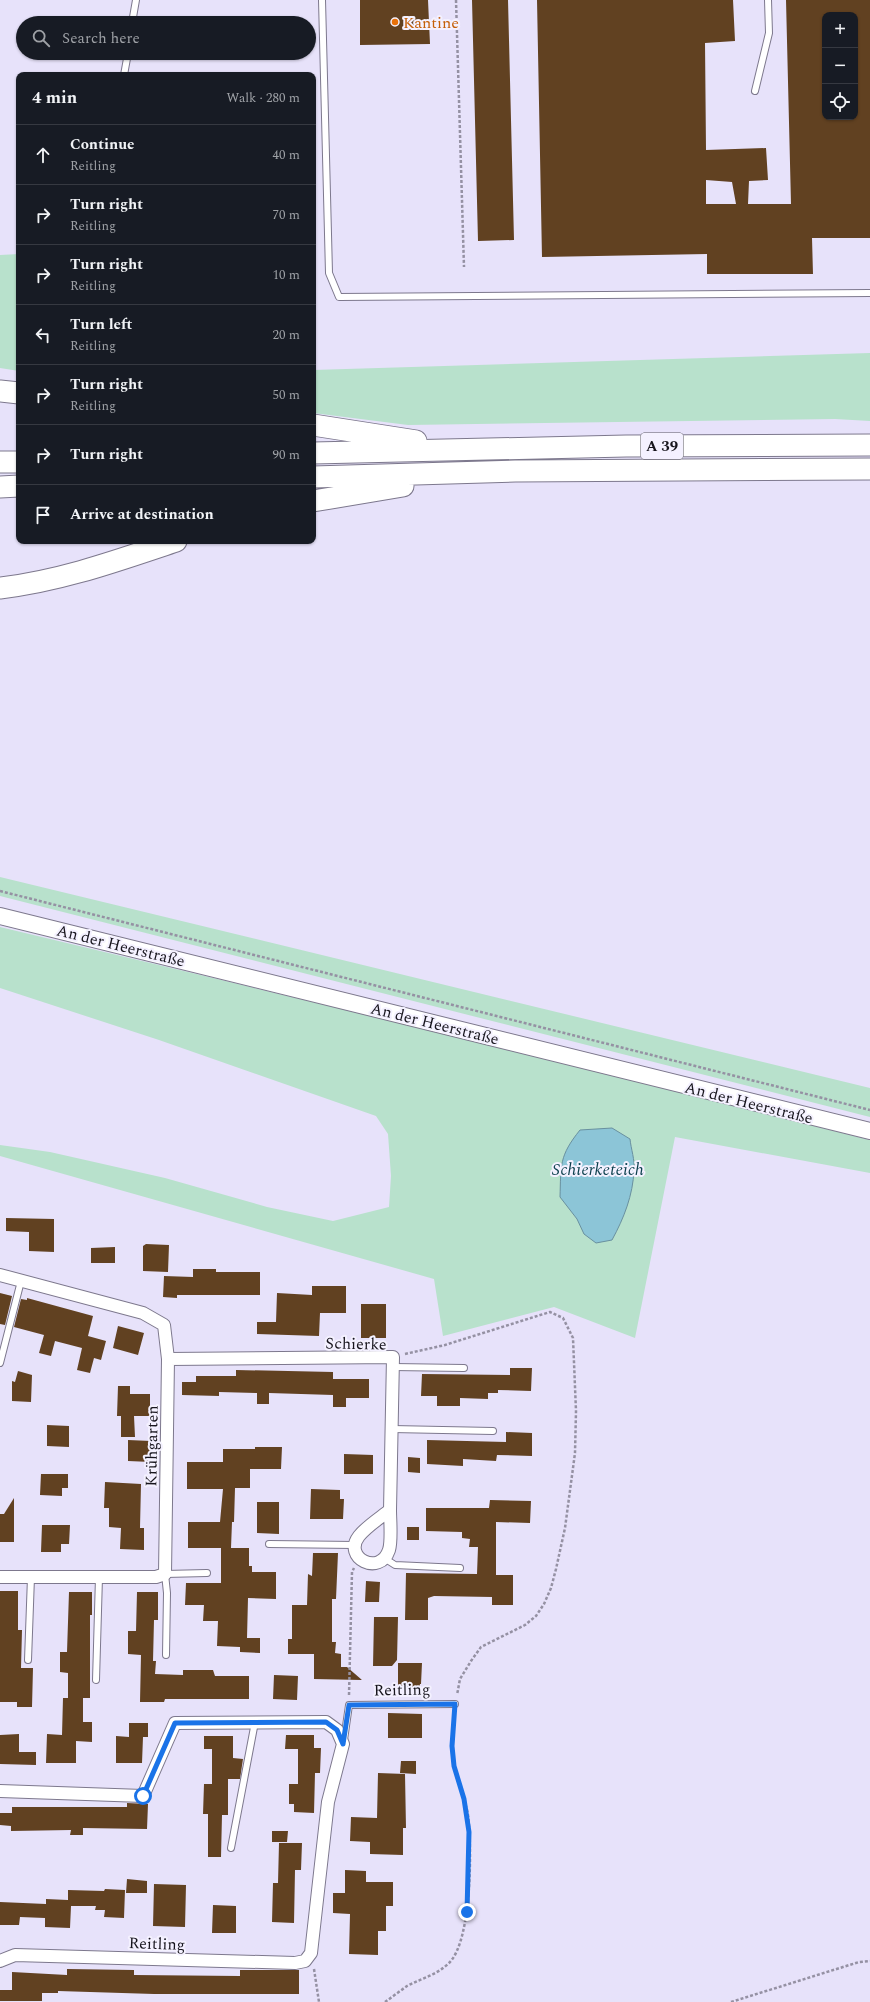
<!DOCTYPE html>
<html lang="en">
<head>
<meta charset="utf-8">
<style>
	body { margin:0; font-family:Spectral,serif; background:#242831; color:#f1f3f6 }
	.controls { position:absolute; right:12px; top:12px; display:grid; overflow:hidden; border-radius:8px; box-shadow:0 1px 3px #0004 }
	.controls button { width:36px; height:36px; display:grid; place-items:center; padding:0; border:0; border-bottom:1px solid #363941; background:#171b24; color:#f1f3f6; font:20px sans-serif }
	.stop { position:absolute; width:12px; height:12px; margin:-9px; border:3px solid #1a73e8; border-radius:50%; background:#fff }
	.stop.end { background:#1a73e8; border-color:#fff; box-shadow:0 1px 4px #0008 }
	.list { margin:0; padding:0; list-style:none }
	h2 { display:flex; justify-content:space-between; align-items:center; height:52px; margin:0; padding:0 16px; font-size:17px }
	h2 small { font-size:13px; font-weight:400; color:#9ea1a6 }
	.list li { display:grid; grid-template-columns:26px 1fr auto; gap:12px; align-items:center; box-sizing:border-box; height:60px; padding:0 16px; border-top:1px solid #363941 }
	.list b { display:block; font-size:15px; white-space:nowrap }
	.list p { margin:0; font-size:13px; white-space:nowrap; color:#9ea1a6 }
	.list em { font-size:13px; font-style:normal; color:#9ea1a6 }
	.icon { flex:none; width:22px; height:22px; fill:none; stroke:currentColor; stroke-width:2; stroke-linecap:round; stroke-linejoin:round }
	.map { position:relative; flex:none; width:870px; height:2002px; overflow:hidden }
	.search { position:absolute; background:#171b24; box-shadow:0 1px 3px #0004; left:16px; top:16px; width:300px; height:44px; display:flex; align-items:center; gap:10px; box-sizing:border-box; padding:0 14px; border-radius:22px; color:#9ea1a6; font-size:15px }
	.panel { position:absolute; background:#171b24; box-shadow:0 1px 3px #0004; left:16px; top:72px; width:300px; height:472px; border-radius:8px }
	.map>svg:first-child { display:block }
	.green { fill:#b8e1cc }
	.water { fill:#8cc5d7; stroke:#69909f }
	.building { fill:#614121; fill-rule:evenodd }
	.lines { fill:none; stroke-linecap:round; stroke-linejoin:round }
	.lane-casing { stroke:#7d788d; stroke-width:8 }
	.street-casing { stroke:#7d788d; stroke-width:14 }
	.secondary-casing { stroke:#7d788d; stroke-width:18 }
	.highway-casing { stroke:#7d788d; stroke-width:23 }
	.path { stroke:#9591a3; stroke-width:2.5; stroke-dasharray:3 2; stroke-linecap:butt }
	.lane { stroke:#fff; stroke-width:6 }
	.street { stroke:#fff; stroke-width:12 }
	.secondary { stroke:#fff; stroke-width:16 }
	.highway { stroke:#fff; stroke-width:21 }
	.route { stroke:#1a73e8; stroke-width:5 }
	.food-dot { fill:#e8710a; stroke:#f4f1ff; stroke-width:1.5 }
	.labels { text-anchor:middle; stroke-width:4; stroke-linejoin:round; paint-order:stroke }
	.shield { fill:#f4f1ff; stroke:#595761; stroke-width:1 }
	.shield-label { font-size:15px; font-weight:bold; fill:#17151d }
	.food-label { font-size:16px; fill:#c56008; stroke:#f4f1ff; text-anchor:start }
	.street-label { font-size:16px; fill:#17151d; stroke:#f4f1ff }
	.water-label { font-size:17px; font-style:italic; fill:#0b3f4d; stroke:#f4f1ff }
</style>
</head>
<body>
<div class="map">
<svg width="870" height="2002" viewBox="0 0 870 2002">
	<rect width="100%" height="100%" fill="#e7e2fa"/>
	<path class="green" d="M19 254V371L0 368V255Z
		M870 353V421L835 419 408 425 313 413V370Z
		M0 877 870 1088V1117L0 896Z
		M0 927 509 1049 870 1140V1173L675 1137 635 1338 554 1307 443 1336 434 1279 0 1156V1145L50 1152 165 1178 267 1207 333 1221 389 1207 391 1176 388 1134 376 1116 159 1040 0 988Z"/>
	<path class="water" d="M612 1128 630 1139C631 1149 635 1160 634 1170 633 1195 624 1218 612 1240L596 1243 584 1234 577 1219 560 1197C561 1165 559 1156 580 1130Z"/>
	<path class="building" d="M360 0H428L430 44 360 45Z
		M472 0H508L514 240 478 241Z
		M537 0H733L735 41 705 43 706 150 766 148 768 180 749 181 748 204H791L786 0H870V238H812L813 274H707V254L542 257ZM825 15H855V117H825ZM706 180 732 182 736 204H706Z
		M6 1218 54 1219V1252L29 1251V1232L6 1231Z
		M146 1244 169 1245 168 1272 143 1271V1246Z
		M115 1247V1263H91V1248Z
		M193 1269H216V1272H260V1295H177V1298L163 1297 164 1276 193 1277Z
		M312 1286H346V1313H320L319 1336 257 1334V1322H276L277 1293 312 1295Z
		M0 1293 12 1296 5 1325 0 1324Z
		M27 1298 93 1316 88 1336 106 1341 101 1360 94 1358 90 1373 77 1370 82 1348 55 1341 51 1356 39 1353 44 1335 14 1327 21 1299 27 1300Z
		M361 1304H386V1338H361Z
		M118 1326 144 1333 138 1355 113 1348Z
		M510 1368H532L531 1391 498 1390V1393H488V1399L460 1398V1406H437V1396H421L422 1374 510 1375Z
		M236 1370 333 1372V1379H369V1398H346V1407H333V1395L269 1393V1404H257V1393L219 1392V1396L182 1395V1382H196V1376H236Z
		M18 1371 32 1375 31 1402 12 1401V1381L15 1382Z
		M118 1386H130V1394H150V1416H134L135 1437H121V1416H117Z
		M47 1425 69 1426V1447L47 1446Z
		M506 1432 532 1433V1456L497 1455 496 1461 463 1459V1466L427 1464V1440L506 1442Z
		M128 1440 151 1441V1462L128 1461Z
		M255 1447H282L281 1469H250V1488H235L234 1522H232L231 1548H188V1522H220L223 1489H187V1462H223V1449H255Z
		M344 1454 373 1455V1474H344Z
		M408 1457 420 1458V1473L408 1472Z
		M41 1474H68V1488H62V1496L40 1495Z
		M105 1482 141 1484 140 1528H144V1550L120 1549 121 1528 109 1527V1508H104Z
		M311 1489 340 1490V1499H344L343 1519H310Z
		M14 1498V1542H0V1514H4Z
		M490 1500 531 1501 530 1523 496 1522V1575H513V1605H492V1597L434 1596 428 1598V1620H405L406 1573 477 1574 478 1547H469L470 1539 462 1538V1532L426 1531V1508H489Z
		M257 1502H279V1534L257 1533Z
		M42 1525H70L69 1544H61V1552H41Z
		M407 1527H419V1540H407Z
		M221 1548H249V1566H252V1572H276V1599L248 1598 247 1638H260V1653L240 1652V1647L217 1646 218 1621H203L204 1605H185L186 1583H221Z
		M313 1553H338L336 1599H332V1642H336L335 1653 341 1654V1667H347L362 1680 314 1679V1654H288V1639H292V1605H307L308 1574 312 1576Z
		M366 1581 380 1582 379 1602H365Z
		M0 1591H18V1630H22L21 1668H33L32 1707H17V1702H0Z
		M69 1592H92V1615H90V1698H83V1722H92V1742L76 1741V1763H46L47 1734 62 1735 63 1698H68V1673L60 1672V1652H67Z
		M137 1592H158V1620H154L153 1661H156L155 1674 183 1675V1670H213L215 1676H249V1699H165L164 1702H140L141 1655 128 1654V1631H136Z
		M374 1617H398L397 1660 392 1666H373Z
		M398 1663H422L421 1684H420L419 1689H398Z
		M274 1675 298 1676 297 1700 273 1699Z
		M388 1713 422 1714V1738H388Z
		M129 1723H148V1737H143L142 1763H116V1736L129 1737Z
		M19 1734V1752H36V1765L0 1764V1735Z
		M286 1735H314V1748H321L320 1773H315L314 1813 294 1812V1804H289V1784H298V1749H285Z
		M204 1736H233V1758L243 1759 240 1779H228V1815H222L221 1857H208V1814H203L204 1784H212V1749H204Z
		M401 1761H416V1774L400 1773Z
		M378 1773 405 1774 406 1828H403V1855L370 1854V1842L350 1841 351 1817 377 1818Z
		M127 1803 148 1804 147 1829 83 1828V1835H70L71 1830 11 1831V1826L0 1825V1813H12V1807H127Z
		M272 1831H288L287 1842H272Z
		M279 1843H302L301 1870H295L294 1923 272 1922 273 1883H278Z
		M345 1870 366 1871V1882H393V1906H386V1931H378V1955L349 1954 350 1914 333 1913V1893H345Z
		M127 1879 147 1881V1893H126Z
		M154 1884 186 1885 185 1927 153 1926Z
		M105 1889 125 1890 124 1918 104 1917 105 1910H95L96 1906H71L70 1928 45 1927V1918L20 1917 19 1925H0V1902L46 1904V1899L68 1900V1890L104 1891Z
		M213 1905 236 1906V1933H212Z
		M67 1969 134 1970V1975L240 1976V1970H299V1994H154L58 1991V1993H42V2001H0V1990H12V1972L67 1975Z"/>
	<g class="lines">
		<g class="lane-casing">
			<path id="lane" d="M322 0 329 273 339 297 870 293
				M132 23 136 0
				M124 75 128 53
				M755 91 769 33 768 0
				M0 1363 21 1281
				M393 1367 464 1368
				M392 1429 493 1431
				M269 1544 355 1545
				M384 1558 395 1565 460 1568
				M166 1655 167 1593 165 1574 207 1573
				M28 1660 31 1577
				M96 1680 99 1577
				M344 1740 349 1705 455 1704
				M231 1848 255 1722"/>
		</g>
		<g class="street-casing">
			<path id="street" d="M0 1275 143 1313 164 1325 168 1359 165 1574 156 1577H0
				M168 1359 393 1357 390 1510C380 1518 367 1526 359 1536 342 1558 380 1577 389 1550 392 1541 390 1520 390 1510
				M0 1791 143 1796 175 1723 326 1722 337 1730 343 1744 328 1802 311 1953 305 1961 295 1963 15 1955 0 1961"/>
		</g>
		<g class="secondary-casing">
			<path id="secondary" d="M0 916 870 1131"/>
		</g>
		<g class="highway-casing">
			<path id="highway" d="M0 391 19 393
				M313 425 416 441
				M313 453 626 446 870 445
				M0 462H19
				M313 477 515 471 870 469
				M0 487 19 486
				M313 501 403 486
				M0 588C61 581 119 560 176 541"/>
		</g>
		<path class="path" d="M456 0 464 267
			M0 891 870 1110
			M405 1354 445 1345 550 1312 563 1318 573 1338 576 1411 575 1453 565 1528 556 1569 551 1588 544 1604 536 1616 525 1625 481 1647 471 1661 460 1679 457 1695
			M349 1695 352 1572 354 1568
			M314 1969 319 2002
			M385 2002C392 1997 400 1991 407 1986 422 1978 437 1975 449 1963 472 1941 472 1846 468 1815 465 1798 457 1782 454 1766 450 1749 453 1731 454 1714
			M731 2002 859 1962 870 1961"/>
		<use href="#lane" class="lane"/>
		<use href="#street" class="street"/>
		<use href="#secondary" class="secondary"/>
		<use href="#highway" class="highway"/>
	</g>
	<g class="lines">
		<path class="route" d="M143 1796 175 1723 326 1722 337 1730 343 1744 349 1705 455 1704 452 1746 454 1766 464 1799 469 1832 467 1912"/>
	</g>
	<circle class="food-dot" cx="395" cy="22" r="4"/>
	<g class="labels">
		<rect class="shield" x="641" y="433" width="42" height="26" rx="3"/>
		<g class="shield-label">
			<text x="662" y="451">A 39</text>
		</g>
		<g class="food-label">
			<text x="403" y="28">Kantine</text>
		</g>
		<g class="street-label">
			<text transform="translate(121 945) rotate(14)" y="6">An der Heerstraße</text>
			<text transform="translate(435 1023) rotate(14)" y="6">An der Heerstraße</text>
			<text transform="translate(749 1102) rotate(14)" y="6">An der Heerstraße</text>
			<text transform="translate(356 1343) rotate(1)" y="6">Schierke</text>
			<text transform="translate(151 1446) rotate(-89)" y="6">Krühgarten</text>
			<text transform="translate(402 1689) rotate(-1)" y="6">Reitling</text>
			<text transform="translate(157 1943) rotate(2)" y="6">Reitling</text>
		</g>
		<g class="water-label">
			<text x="598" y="1175">Schierketeich</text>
		</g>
	</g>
</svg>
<div class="controls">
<button>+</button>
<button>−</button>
<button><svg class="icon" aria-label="locate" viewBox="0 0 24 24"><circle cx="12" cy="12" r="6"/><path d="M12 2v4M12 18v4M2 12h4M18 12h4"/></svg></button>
</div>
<div class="stop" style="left:143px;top:1796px"></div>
<div class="stop end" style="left:467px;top:1912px"></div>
<div class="search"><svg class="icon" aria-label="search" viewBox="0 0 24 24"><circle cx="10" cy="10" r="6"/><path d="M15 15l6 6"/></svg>Search here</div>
<section class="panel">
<h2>4 min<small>Walk · 280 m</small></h2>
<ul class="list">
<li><svg class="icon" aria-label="ahead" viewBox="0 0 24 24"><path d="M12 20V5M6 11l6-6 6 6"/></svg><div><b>Continue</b><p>Reitling</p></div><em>40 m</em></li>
<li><svg class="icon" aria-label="right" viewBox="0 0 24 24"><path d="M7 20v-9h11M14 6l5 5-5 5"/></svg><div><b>Turn right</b><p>Reitling</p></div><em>70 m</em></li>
<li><svg class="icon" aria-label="right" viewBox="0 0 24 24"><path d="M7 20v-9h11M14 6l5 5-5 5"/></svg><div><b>Turn right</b><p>Reitling</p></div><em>10 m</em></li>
<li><svg class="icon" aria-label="left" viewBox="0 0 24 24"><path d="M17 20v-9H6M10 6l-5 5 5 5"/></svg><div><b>Turn left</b><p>Reitling</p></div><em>20 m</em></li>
<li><svg class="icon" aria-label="right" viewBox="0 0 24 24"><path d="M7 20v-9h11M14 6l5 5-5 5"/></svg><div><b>Turn right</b><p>Reitling</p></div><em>50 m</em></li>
<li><svg class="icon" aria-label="right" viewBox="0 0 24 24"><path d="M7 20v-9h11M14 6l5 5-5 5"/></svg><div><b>Turn right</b></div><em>90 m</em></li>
<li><svg class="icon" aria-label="arrive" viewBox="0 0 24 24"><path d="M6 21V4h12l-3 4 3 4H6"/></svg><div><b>Arrive at destination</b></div></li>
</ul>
</section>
</div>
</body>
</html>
